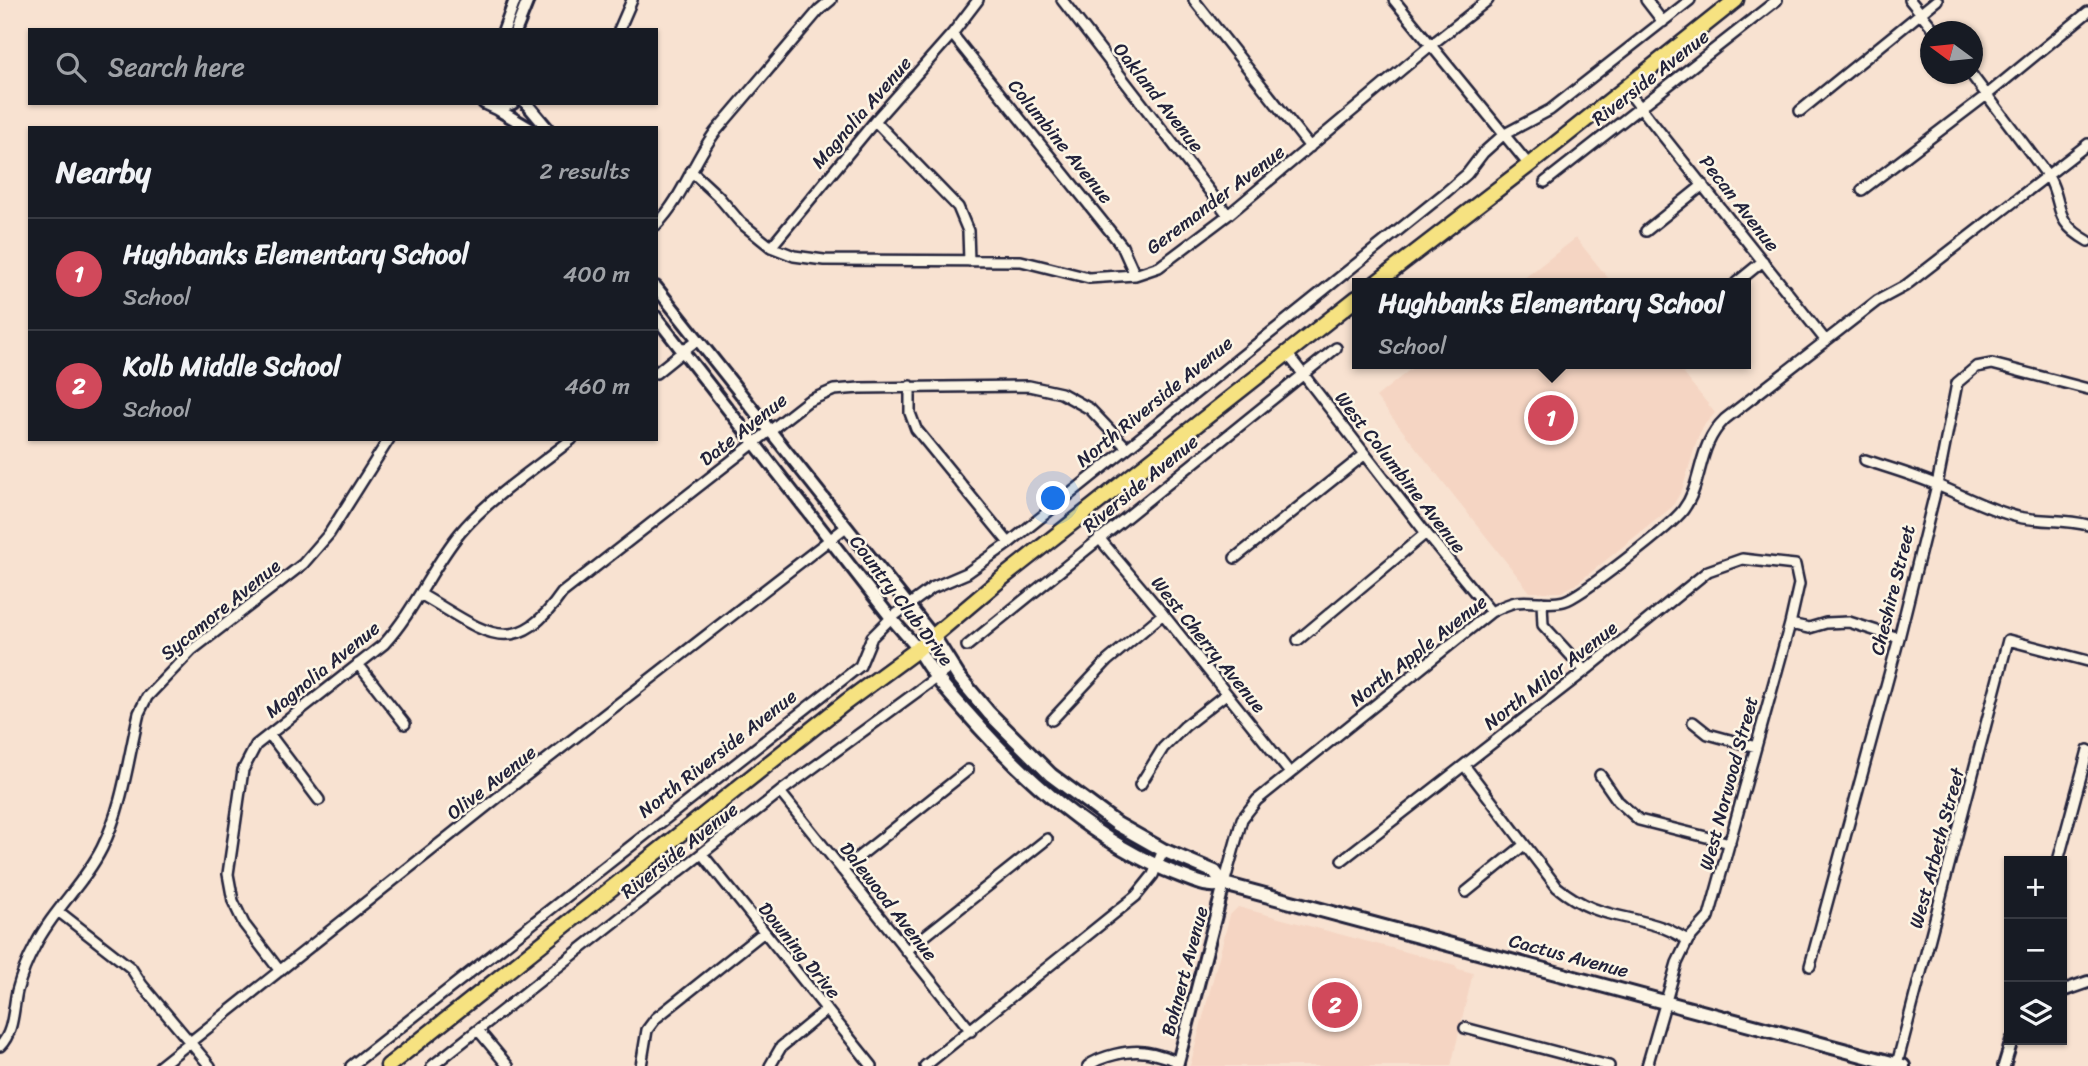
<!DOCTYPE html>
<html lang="en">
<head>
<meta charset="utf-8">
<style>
	body { margin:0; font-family:Sriracha,sans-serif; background:#242831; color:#f1f3f6 }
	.controls { position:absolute; right:21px; bottom:21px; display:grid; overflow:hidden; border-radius:0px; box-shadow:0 2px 5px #0004 }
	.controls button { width:63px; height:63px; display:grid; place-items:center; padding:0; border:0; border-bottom:2px solid #363941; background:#171b24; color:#f1f3f6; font:35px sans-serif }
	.compass { position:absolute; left:1920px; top:21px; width:63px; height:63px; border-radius:50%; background:#171b24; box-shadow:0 2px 5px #0004; rotate:285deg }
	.you { position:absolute; left:1054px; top:499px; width:24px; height:24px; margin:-18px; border:5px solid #fff; border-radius:50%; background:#1a73e8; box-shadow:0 0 0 10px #1a73e833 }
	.badge { display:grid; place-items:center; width:46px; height:46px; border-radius:50%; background:#d1495b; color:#fff; font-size:23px; font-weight:700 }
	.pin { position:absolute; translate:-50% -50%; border:4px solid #fff; box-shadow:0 2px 7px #0006 }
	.popup { position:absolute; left:1352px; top:278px; width:399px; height:91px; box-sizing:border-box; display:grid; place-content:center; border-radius:0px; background:#171b24; filter:drop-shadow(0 2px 5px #0005); font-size:23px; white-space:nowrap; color:#9ea1a6 }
	.popup b { font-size:26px; color:#f1f3f6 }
	.popup::after { content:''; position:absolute; left:50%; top:100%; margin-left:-14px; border:14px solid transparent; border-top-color:#171b24 }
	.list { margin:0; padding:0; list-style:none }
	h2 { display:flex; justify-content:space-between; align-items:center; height:91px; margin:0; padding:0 28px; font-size:30px }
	h2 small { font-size:23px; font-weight:400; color:#9ea1a6 }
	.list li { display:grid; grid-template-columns:46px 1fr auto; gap:21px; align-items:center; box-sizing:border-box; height:112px; padding:0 28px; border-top:2px solid #363941 }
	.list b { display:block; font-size:26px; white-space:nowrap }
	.list p { margin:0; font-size:23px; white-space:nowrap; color:#9ea1a6 }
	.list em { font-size:23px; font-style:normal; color:#9ea1a6 }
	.icon { flex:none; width:38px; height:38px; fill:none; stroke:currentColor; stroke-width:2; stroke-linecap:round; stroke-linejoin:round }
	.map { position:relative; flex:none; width:2088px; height:1066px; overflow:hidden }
	.search { position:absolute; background:#171b24; box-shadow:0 2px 5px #0004; left:28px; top:28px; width:630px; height:77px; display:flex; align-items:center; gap:18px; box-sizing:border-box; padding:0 24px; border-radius:0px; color:#9ea1a6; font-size:26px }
	.panel { position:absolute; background:#171b24; box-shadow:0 2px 5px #0004; left:28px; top:126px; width:630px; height:315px; border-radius:0px }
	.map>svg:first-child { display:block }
	.built { fill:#f5d5c3 }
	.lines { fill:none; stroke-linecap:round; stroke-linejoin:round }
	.minor-casing { stroke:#22223b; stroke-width:14 }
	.tertiary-casing { stroke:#22223b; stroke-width:16 }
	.secondary-casing { stroke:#22223b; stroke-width:18 }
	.primary-casing { stroke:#22223b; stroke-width:19 }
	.minor { stroke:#fcf5e5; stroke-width:9 }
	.tertiary { stroke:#fcf5e5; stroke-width:10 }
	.secondary { stroke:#fcf5e5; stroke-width:12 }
	.primary { stroke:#f6e281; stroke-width:14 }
	.labels { text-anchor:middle; stroke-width:5; stroke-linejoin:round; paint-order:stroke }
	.street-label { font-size:19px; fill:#22223b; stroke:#fcf5e5 }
</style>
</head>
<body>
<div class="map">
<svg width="2088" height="1066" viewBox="0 0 2088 1066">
	<rect width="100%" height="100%" fill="#f8e2d1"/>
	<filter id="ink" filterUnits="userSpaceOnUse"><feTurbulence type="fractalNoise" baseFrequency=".0143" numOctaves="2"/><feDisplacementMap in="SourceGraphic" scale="14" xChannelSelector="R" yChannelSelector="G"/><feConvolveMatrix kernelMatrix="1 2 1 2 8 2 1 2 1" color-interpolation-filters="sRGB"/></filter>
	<g filter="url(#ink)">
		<path class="built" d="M1576 238 1612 283H1518Z
			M1417 364H1676L1715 413 1705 424 1698 437 1682 490 1672 507 1575 585 1561 592H1530L1376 397Z
			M1238 907 1455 965 1458 969 1473 973 1451 1066H1190L1230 915Z"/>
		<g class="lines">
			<g class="minor-casing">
				<path id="minor" d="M1062 0 1228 215
					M1194 0 1310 147
					M1394 0 1529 165
					M1646 0 1663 22
					M1910 0 1936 32
					M619 30 632 0
					M952 34 1122 246 1135 275
					M1971 74 2048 176C2065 206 2051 220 2088 241
					M1625 88 1826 341
					M1800 111 1937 0
					M875 121 958 207 968 231 969 261
					M691 171 718 196 740 222 771 247 794 256 824 260 1021 261 1089 278 1135 275 1159 267 1228 215 1431 45 1488 0
					M1545 182 1777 0
					M1862 190 1988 94 2088 12
					M656 225C683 198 693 161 716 131L819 10 831 0
					M1646 231 1703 185
					M771 247 875 121 952 34 978 0
					M1736 283 1763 261
					M1286 352 1426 533 1491 612
					M656 373 697 340
					M910 386V413L916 429 1009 543
					M1865 460C1889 468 1914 475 1937 485 1964 496 1989 510 2018 517 2042 522 2064 519 2088 525
					M1099 538 1163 614 1290 773
					M1235 558 1364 455
					M420 594C481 628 512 665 562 593L808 401 834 390 860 388 1029 386 1061 393 1090 409 1127 448
					M1542 602 1543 625 1585 671
					M1790 624 1809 628 1826 623 1849 622 1899 638
					M1298 640 1426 533
					M967 646 1336 348
					M358 664 405 724
					M1052 720 1107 661 1163 614
					M1693 722 1708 734 1756 747
					M270 735 319 800
					M1464 765 1557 887C1595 918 1621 913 1664 928 1672 931 1680 936 1688 940
					M1600 775 1618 801 1639 820 1730 843
					M1140 785 1163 748 1185 726 1226 694
					M780 792 971 1031
					M702 854 872 1066
					M1342 860 1585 671 1708 571 1742 559 1795 565 1799 584 1790 624 1709 917 1688 940 1677 963 1647 1066
					M2058 861 2088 750
					M842 870 968 770
					M1224 884 1242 819 1257 800 1491 612C1499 608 1507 604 1516 602 1532 600 1549 605 1564 601 1580 597 1672 525 1683 510 1704 482 1696 447 1725 419L1877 301 1905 286 2088 144
					M1466 892 1524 845
					M58 911 131 968 142 985 210 1066
					M906 951 1047 839
					M1810 966 1899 638 1937 485 1957 383 1976 367 1992 364 2088 389
					M280 971 244 924 233 901 228 874 243 770 256 745 384 644C415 610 432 567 460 533 490 497 536 468 572 439
					M1465 1028 1609 1066
					M478 1030 508 1066
					M0 1046C14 1032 13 1009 17 991 21 976 28 959 35 946 53 910 84 884 102 848 123 806 128 759 139 713L147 697 192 650 303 564 329 534 389 439
					M1897 1064 2008 640 2088 661
					M160 1066 497 798 846 527
					M351 1066 860 666 872 637 891 618 932 588 967 573 1009 543 1446 192 1467 174 1483 153 1503 135 1550 110 1690 0
					M432 1066 780 792 952 666
					M641 1066 647 1030 656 1018 764 932
					M770 1066 781 1047 826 1010
					M925 1066 1136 896 1153 875 1163 850
					M1088 1066C1100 1056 1129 1050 1144 1052 1155 1053 1167 1058 1178 1061"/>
			</g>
			<g class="tertiary-casing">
				<path id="tertiary" d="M504 30 515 0
					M516 30 528 0
					M484 103 497 109 513 103
					M526 103 547 128
					M497 109 529 128
					M656 287 933 636
					M656 317 891 618 918 649
					M2062 991 2088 982
					M1177 1066 1224 884
					M2004 1066 2012 1040"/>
			</g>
			<g class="secondary-casing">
				<path id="secondary" d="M933 636 958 676 989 713 1051 775 1117 824 1163 850 1215 872 1224 884
					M918 649C931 673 949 693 967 713 1025 779 1095 843 1179 875 1195 881 1207 888 1224 884L1903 1066"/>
			</g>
			<g class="primary-casing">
				<path id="primary" d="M1376 283 1529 165 1736 0
					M388 1066 846 702 918 649 1001 579 1357 298"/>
			</g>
			<use href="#minor" class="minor"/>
			<use href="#tertiary" class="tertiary"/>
			<use href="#secondary" class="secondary"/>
			<use href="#primary" class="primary"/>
		</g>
	</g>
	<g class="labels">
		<g class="street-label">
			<text transform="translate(1650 77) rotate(-38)" y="7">Riverside Avenue</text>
			<text transform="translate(1159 97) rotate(52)" y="7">Oakland Avenue</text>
			<text transform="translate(861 112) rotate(-49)" y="7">Magnolia Avenue</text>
			<text transform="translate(1061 141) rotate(51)" y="7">Columbine Avenue</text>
			<text transform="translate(1215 199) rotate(-37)" y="7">Geremander Avenue</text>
			<text transform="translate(1740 203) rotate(52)" y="7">Pecan Avenue</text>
			<text transform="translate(1154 401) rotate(-39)" y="7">North Riverside Avenue</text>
			<text transform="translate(743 429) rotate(-38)" y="7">Date Avenue</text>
			<text transform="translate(1401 472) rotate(52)" y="7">West Columbine Avenue</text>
			<text transform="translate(1140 483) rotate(-39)" y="7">Riverside Avenue</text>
			<text transform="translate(1892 590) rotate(-76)" y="7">Cheshire Street</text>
			<text transform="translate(902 600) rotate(53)" y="7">Country Club Drive</text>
			<text transform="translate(220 609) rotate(-39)" y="7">Sycamore Avenue</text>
			<text transform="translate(1209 644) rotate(51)" y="7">West Cherry Avenue</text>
			<text transform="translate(1418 650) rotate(-38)" y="7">North Apple Avenue</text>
			<text transform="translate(322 669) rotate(-39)" y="7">Magnolia Avenue</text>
			<text transform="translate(1550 675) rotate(-38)" y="7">North Milor Avenue</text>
			<text transform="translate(717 753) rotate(-38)" y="7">North Riverside Avenue</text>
			<text transform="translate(491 782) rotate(-38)" y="7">Olive Avenue</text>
			<text transform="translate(1728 783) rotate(-75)" y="7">West Norwood Street</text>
			<text transform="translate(1936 848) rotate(-75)" y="7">West Arbeth Street</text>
			<text transform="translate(679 850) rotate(-38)" y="7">Riverside Avenue</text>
			<text transform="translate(889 901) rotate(52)" y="7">Dalewood Avenue</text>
			<text transform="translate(800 950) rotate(51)" y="7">Downing Drive</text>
			<text transform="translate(1569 955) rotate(15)" y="7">Cactus Avenue</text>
			<text transform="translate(1184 971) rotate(-75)" y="7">Bohnert Avenue</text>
		</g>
	</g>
</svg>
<div class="controls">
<button>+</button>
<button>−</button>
<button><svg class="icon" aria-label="layers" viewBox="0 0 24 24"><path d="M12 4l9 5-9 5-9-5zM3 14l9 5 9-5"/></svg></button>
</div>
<svg class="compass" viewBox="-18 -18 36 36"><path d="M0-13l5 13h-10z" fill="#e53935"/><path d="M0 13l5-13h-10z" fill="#9ea1a6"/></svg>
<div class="you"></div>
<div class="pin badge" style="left:1551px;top:418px">1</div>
<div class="popup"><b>Hughbanks Elementary School</b>School</div>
<div class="pin badge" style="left:1335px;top:1005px">2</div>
<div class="search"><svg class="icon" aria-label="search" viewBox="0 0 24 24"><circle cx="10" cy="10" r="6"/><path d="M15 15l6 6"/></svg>Search here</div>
<section class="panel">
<h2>Nearby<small>2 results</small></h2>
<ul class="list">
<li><span class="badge">1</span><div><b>Hughbanks Elementary School</b><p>School</p></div><em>400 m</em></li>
<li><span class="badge">2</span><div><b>Kolb Middle School</b><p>School</p></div><em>460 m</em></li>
</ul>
</section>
</div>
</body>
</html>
